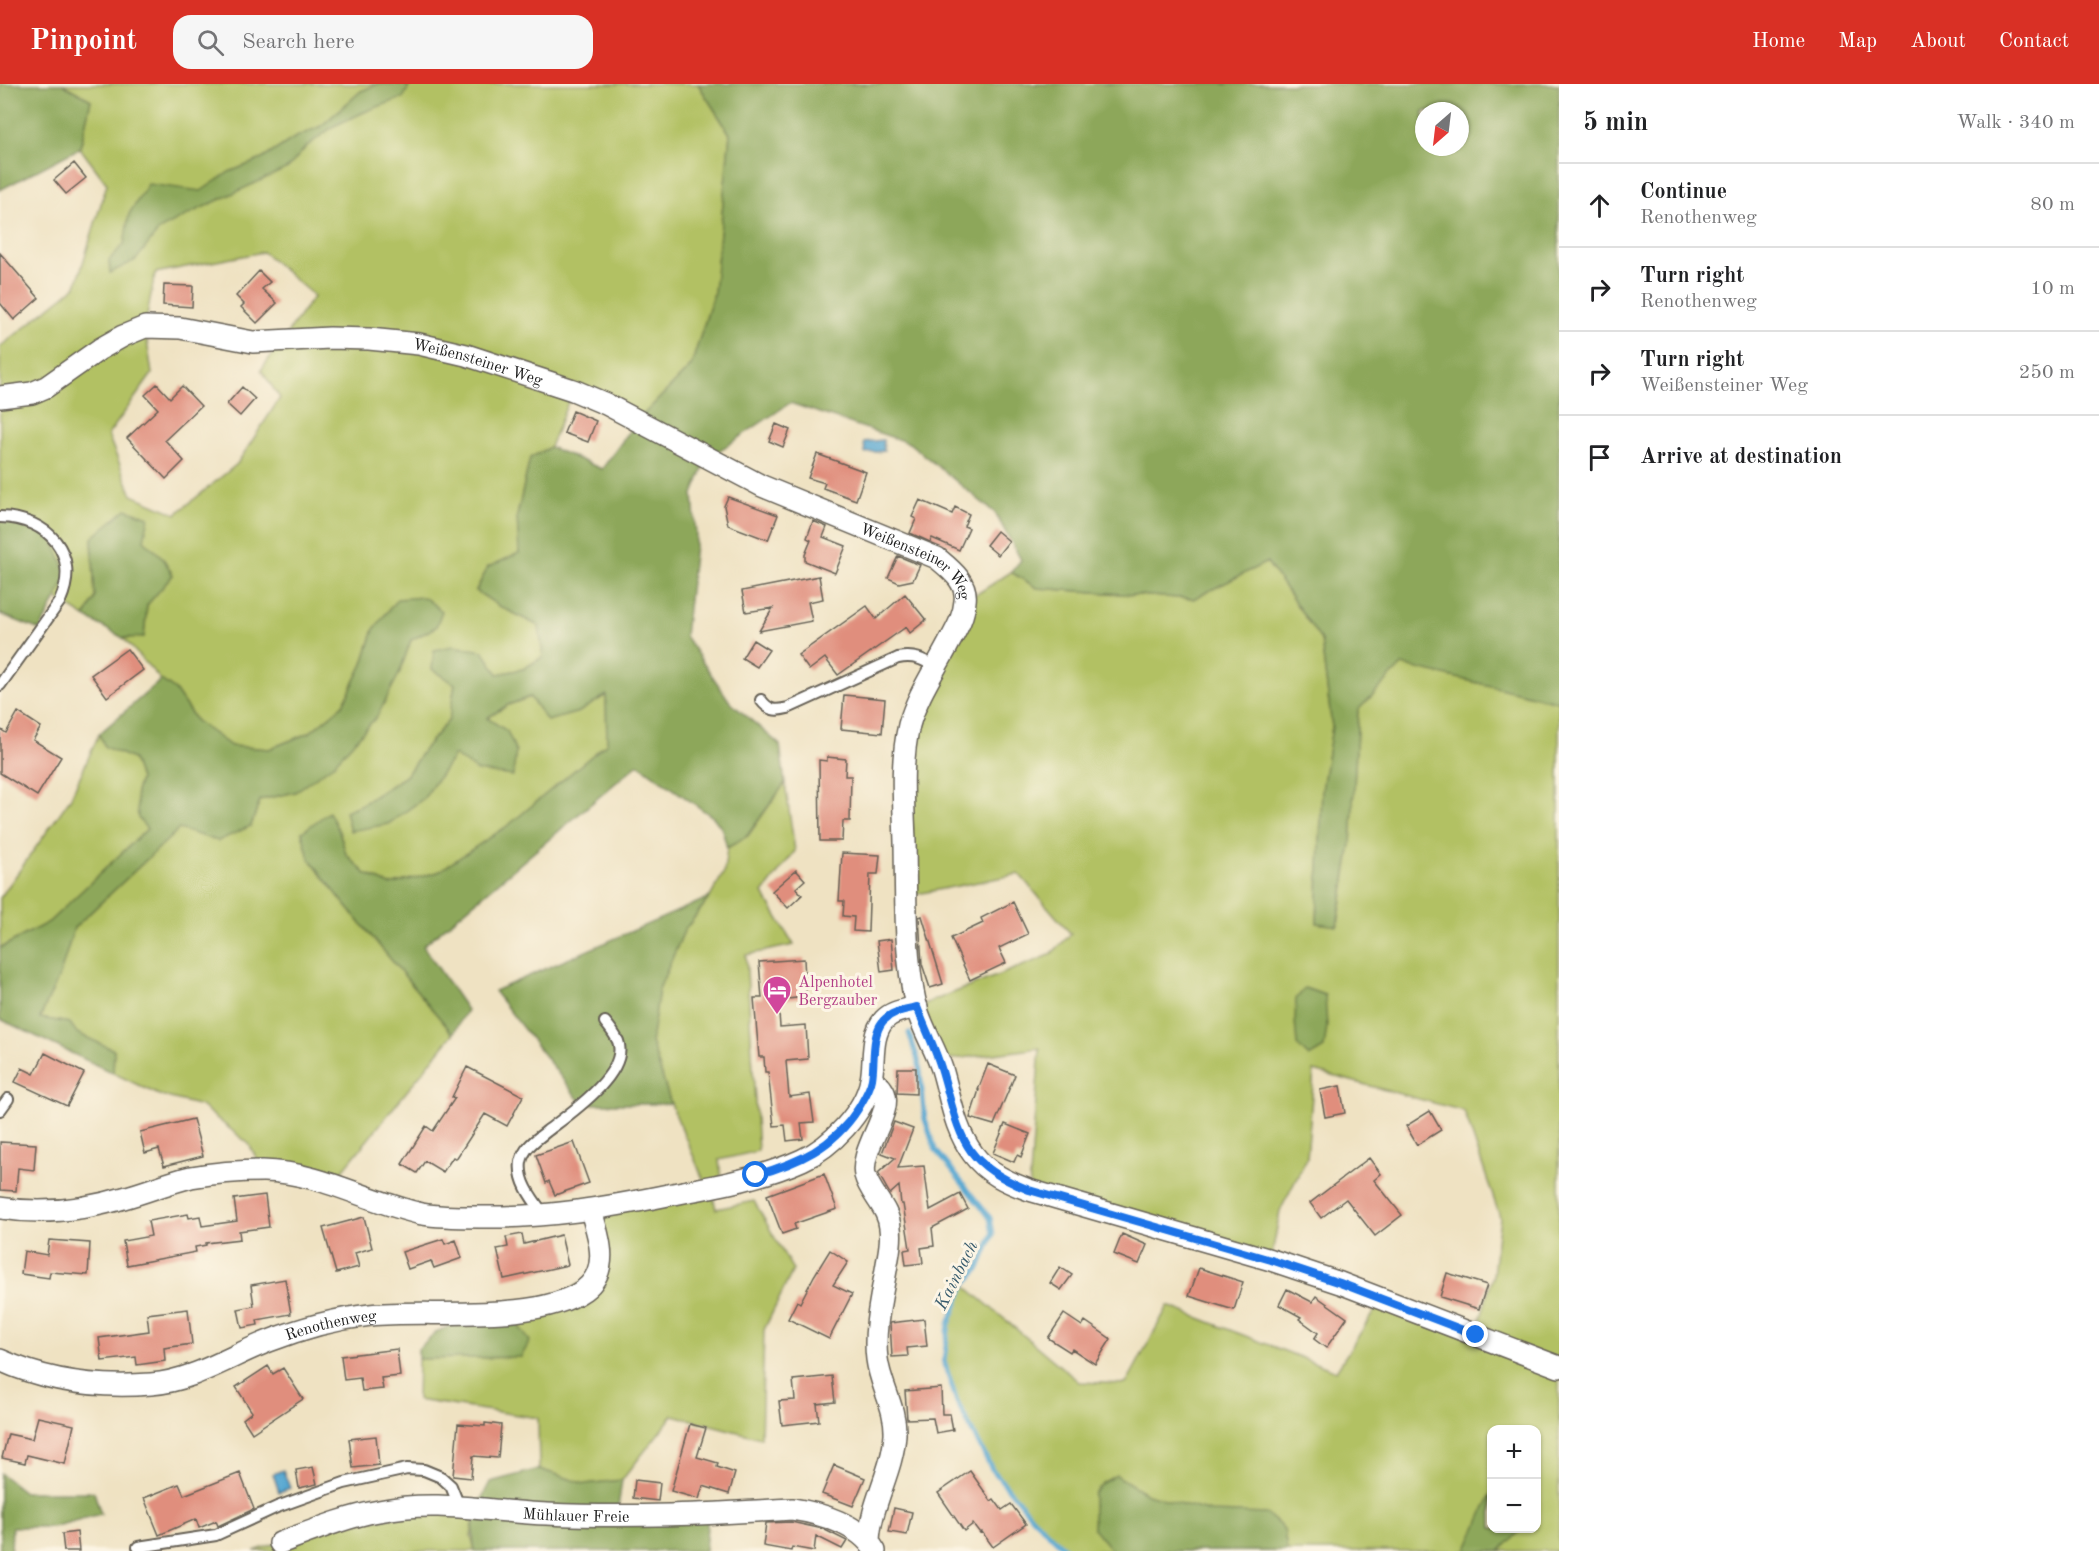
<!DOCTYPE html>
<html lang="en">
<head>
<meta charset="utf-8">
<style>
	body { margin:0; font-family:"Old Standard TT",serif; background:#f6f6f6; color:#202124 }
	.controls { position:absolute; right:18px; bottom:18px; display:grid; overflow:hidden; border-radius:12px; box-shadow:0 2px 4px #0004 }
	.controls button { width:54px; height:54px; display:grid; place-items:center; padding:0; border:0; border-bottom:2px solid #e0e0e0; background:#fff; color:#202124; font:30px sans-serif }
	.compass { position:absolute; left:1415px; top:18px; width:54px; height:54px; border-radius:50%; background:#fff; box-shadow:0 2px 4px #0004; rotate:208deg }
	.stop { position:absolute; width:18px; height:18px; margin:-14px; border:4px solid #1a73e8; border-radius:50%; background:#fff }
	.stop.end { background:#1a73e8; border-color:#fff; box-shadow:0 2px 6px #0008 }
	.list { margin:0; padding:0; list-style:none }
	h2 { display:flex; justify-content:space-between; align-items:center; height:78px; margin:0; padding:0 24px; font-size:26px }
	h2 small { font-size:20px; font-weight:400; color:#757577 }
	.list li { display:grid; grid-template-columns:39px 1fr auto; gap:18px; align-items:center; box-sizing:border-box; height:84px; padding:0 24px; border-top:2px solid #e0e0e0 }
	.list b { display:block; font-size:22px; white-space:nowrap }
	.list p { margin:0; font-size:20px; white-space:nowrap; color:#757577 }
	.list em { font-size:20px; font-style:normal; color:#757577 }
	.icon { flex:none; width:33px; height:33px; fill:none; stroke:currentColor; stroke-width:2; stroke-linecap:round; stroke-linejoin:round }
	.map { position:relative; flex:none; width:1559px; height:1467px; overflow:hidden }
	header { display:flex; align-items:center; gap:36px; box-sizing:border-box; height:84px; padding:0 30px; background:#d93025; color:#fff }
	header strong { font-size:28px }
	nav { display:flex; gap:33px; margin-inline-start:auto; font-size:21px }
	.search { width:420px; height:54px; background:#f6f6f6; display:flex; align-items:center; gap:15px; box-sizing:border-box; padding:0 21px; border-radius:18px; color:#757577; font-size:22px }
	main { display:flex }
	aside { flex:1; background:#fff }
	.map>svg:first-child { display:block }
	.green { fill:#b2c164; stroke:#676e40; stroke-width:1.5; fill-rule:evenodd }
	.forest { fill:#8da75a; stroke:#54623b; stroke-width:1.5; fill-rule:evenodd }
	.water { fill:#57a7d1; stroke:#3a6276; stroke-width:1.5 }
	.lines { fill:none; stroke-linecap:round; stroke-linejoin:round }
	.stream { stroke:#57a7d1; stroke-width:5 }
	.building { fill:#e08e7d }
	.service-casing { stroke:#666156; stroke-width:14 }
	.minor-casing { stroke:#666156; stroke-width:24 }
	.service { stroke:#fff; stroke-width:10 }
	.minor { stroke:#fff; stroke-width:21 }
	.route { stroke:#1a73e8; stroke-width:8 }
	.labels { text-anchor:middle; stroke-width:6; stroke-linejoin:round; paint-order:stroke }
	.street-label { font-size:16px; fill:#1c1c1c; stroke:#fcf5e5 }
	.hotel-label { font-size:16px; fill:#b23c85; stroke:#fcf5e5; text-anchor:start }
	.water-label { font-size:18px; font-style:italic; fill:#375b6d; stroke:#fcf5e5 }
</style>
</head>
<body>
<header>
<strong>Pinpoint</strong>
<div class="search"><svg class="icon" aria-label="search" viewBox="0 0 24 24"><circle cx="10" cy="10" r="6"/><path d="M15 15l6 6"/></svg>Search here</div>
<nav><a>Home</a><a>Map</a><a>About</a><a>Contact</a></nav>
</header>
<main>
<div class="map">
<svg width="1559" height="1467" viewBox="0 0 1559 1467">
	<rect width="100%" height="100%" fill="#fcf5e5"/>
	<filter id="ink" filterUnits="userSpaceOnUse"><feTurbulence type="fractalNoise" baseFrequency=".0167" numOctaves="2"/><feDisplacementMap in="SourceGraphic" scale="12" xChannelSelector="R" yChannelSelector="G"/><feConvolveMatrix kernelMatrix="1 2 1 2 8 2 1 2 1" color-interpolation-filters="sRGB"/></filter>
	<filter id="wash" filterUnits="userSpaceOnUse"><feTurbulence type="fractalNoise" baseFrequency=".008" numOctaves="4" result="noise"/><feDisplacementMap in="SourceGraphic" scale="24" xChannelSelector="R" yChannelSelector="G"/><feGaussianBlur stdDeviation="1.35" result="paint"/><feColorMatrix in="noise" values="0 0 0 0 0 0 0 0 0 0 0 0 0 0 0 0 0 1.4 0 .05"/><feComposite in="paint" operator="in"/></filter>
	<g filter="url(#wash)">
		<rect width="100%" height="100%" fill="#efe2c2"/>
		<path class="green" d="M62 0H698L730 50 714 209 691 282 637 337 573 306 550 363 530 374 517 432 520 469 488 483 476 506 499 522 539 542 543 573 523 585 498 590 432 585 455 600 449 636 425 664 406 692 362 720 346 727 350 746 388 740 424 714 454 671 477 687 487 634 508 621 531 613 547 637 579 628 606 611 607 659 510 740 438 788 390 801 366 790 346 770 339 747 302 748 309 774 343 818 453 950 332 1100 263 1087 249 1060 201 1022 159 1011 113 989 114 966 76 949 69 939 40 934 60 890 74 844 179 745 251 742 260 716 295 708 399 590 411 556 436 543 374 545 363 580 343 621 309 649 269 665 231 662 196 637 175 606 161 596 123 554 144 553 147 521 173 491C154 458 140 455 107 442L92 454 95 514 85 533 60 517 0 433V263L76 202 107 100 80 64 91 16ZM263 168 314 212 261 286 280 314 237 380 176 430 132 411 108 351 152 290 145 243 155 189Z
			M1267 478 1321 556 1332 643 1322 707 1317 839 1338 841 1351 760 1358 626 1402 581 1559 618V1467H1067L1033 1434 992 1385 957 1318 944 1277 949 1240 964 1201 1079 1298 1126 1300 1168 1222 1336 1287 1382 1215 1476 1251 1493 1191 1500 1133 1464 1027 1314 987 1307 1074 1280 1127 1271 1176 1029 1106 1040 964 938 977 917 923 1050 871 1071 850 1019 790 906 812V665L966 514 980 508 1011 488 1037 504 1193 515ZM1492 1346H1536V1444H1492Z
			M99 650 105 663 133 675 140 695 136 708 147 745 49 838 0 864V814L70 715Z
			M785 699 795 767 763 809 794 861 746 871 758 1067 719 1076 722 1100 711 1103 716 1125 754 1117 793 1186 764 1246 761 1354 673 1331 622 1396 585 1400 539 1385 538 1334 417 1316 418 1275 521 1273 507 1227 546 1221 597 1189 591 1127 707 1104 671 1020 651 958 659 905 684 847 710 813 724 788 727 764 748 752Z
			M476 1423 471 1452 475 1467H254L330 1441Z"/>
		<path class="forest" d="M0 0H62L91 16 80 64 0 106Z
			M378 0H403L409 3 403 14 369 26 334 42 306 63 288 84 193 128 159 146 136 176 110 189 109 176 124 160 129 130 148 100 201 107 229 88 262 75 294 54 321 42 361 7Z
			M698 0H1559V618L1402 581 1358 626 1351 760 1337 842 1317 839 1322 707 1332 643 1321 556 1267 478 1193 515 1037 504 1011 488 1021 476 995 429 909 359 790 319 707 375 693 410 696 452 685 552 730 618 780 661 785 699 747 752 727 764 722 745 714 734 638 680 423 862 467 926 453 950 343 818 309 774 302 748 329 728 339 747 346 770 366 790 390 801 438 788 510 740 607 659 606 611 579 628 547 637 530 613 508 621 487 634 507 647 516 667 513 692 477 687 454 671 424 714 388 740 350 747 345 727 362 720 406 692 425 664 449 636 455 600 432 585 434 566 453 562 483 567 498 590 523 585 543 573 539 542 499 522 476 507 488 483 519 469 517 432 530 374 550 363 602 385 637 337 691 282 714 209 730 50ZM1424 27H1460V63H1424Z
			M126 425 149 433 144 456 163 474 173 491 147 521 144 553 123 554 85 533 95 514 92 454Z
			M0 433H9L51 453 68 491 40 546 0 530Z
			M424 513 442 527 436 543 411 556 399 590 378 631 333 681 295 708 260 716 251 742 218 757 179 745 74 844 60 890 40 934 70 939 77 949 114 966 113 989 0 935V864L49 838 147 745 138 734 136 708 140 695 133 675 105 663 99 650 161 596 175 606 196 637 231 662 269 665 309 649 343 621 363 580 374 545 397 515Z
			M710 813 684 847 659 905 651 958 671 1020H582L494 907Z
			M1305 904 1325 911 1327 942 1324 964 1309 973 1297 961 1295 936 1296 915Z
			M507 1227 530 1257 521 1273 418 1275V1265L436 1248 448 1243 456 1229Z
			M539 1385 585 1400 622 1396 617 1431H708L705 1467H475C469 1439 477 1422 490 1398Z
			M0 1389 24 1408H94L101 1430 52 1443H12L11 1467H0Z
			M1116 1391 1147 1410 1211 1428 1267 1430 1284 1445 1287 1467H1112L1093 1444V1410L1102 1399Z
			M1491 1410 1492 1444 1522 1445 1500 1467H1466Z"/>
		<path class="water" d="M883 356 884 367 865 369 864 358Z
			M283 1386 290 1404 279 1408 273 1390Z"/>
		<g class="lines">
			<path class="stream" d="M909 949 919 979 925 1035 935 1065 990 1134 993 1150 979 1184 964 1201 949 1240 944 1277 957 1318 992 1385 1033 1434 1067 1467"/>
		</g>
		<g id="blocks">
			<path class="building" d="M74 79 86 94 66 110 54 96Z
				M0 169 39 214 14 236 0 219Z
				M259 187 270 198 262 205 277 219 257 239 241 223 244 220 236 212Z
				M164 201 193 202 192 223 163 221Z
				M157 300 170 314 182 302 201 322 165 356 184 377 166 395 127 354 158 325 145 311Z
				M242 303 255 315 240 332 227 320Z
				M573 327 596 337 588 358 564 349Z
				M776 340 790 346 783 363 769 357Z
				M817 370 866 388 856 416 823 404 825 399 808 394Z
				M728 413 778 431 768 456 728 441 724 422Z
				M920 416 952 430 955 423 969 430 964 442 969 444 959 466 932 454 930 458 910 449 916 435 912 433Z
				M813 437 827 443 823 453 846 462 835 489 805 477V471L811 456 807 454Z
				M997 447 1009 457 998 471 986 461Z
				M898 472 920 481 913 496 899 499 888 494Z
				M819 492 823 515 808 518 812 537 759 547 773 524 746 528 742 507Z
				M905 510 926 536 910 549 906 543 838 591 825 574 809 586 798 571 867 522 876 535Z
				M753 556 769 566 757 583 742 574Z
				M127 565 143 586 107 613 91 591Z
				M844 611 885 615 882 649 841 645Z
				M18 628 41 643 33 656 61 673 37 712 0 689V645L6 649Z
				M827 673 846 675 845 692H851L850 737H843L842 757H820L819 676 827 677Z
				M842 769 880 771 878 790H870L868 848 853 847 854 833 843 832 844 817H839Z
				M796 786 805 796 796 804 802 811 788 824 772 807Z
				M1013 818 1028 850 999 864 1006 879 970 896 951 854 983 839 981 834Z
				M922 832 943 900 930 904 922 880 919 833Z
				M891 855 894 886 881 888 877 857Z
				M804 875 806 913 778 916 780 943 806 941 808 975 786 977 789 1013 810 1010 814 1038 801 1039 803 1055 787 1057 785 1041 774 1042 768 988H765L764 973H759L754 914H762L759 878Z
				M45 969 84 989 67 1022 15 998 22 984 34 990Z
				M988 980 1015 991 994 1041 970 1034 979 1006H978Z
				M467 983 523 1012 507 1042 485 1030 456 1075 453 1073 443 1088 425 1077 417 1089 402 1080 426 1042 433 1047 455 1014 452 1013Z
				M898 984H916V1010L897 1009Z
				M1340 1002 1345 1029 1325 1033 1320 1006Z
				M1430 1027 1441 1046 1417 1061 1406 1042Z
				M193 1035 203 1072 164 1082 159 1065 145 1069 140 1048Z
				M894 1038 913 1045 898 1084 924 1082 930 1126 960 1110 968 1125 932 1144 934 1162 921 1164 923 1179 906 1181 904 1166 910 1165 903 1120H901L899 1102 890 1110 878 1089 895 1074 882 1069Z
				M1005 1040 1030 1050 1021 1073 1017 1071 1014 1078 993 1069Z
				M0 1058 36 1060 34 1086 18 1084 16 1107 0 1106Z
				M574 1058 589 1099 555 1111 549 1097 546 1099 536 1071Z
				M1369 1074 1381 1090 1374 1096 1402 1131 1375 1152 1346 1115 1321 1134 1310 1119Z
				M824 1090 837 1125 794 1140 796 1145 782 1150 767 1111Z
				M265 1111 269 1143 239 1147 240 1155 206 1159V1161L195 1163 196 1168 127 1181 123 1157 151 1152 148 1137 188 1130 189 1134 200 1132 202 1142 237 1137 234 1115Z
				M364 1133 372 1164 355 1169 359 1183 336 1189 323 1144Z
				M522 1150 524 1160 561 1151 568 1181 504 1195 497 1165 508 1163 506 1153Z
				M1122 1150 1147 1161 1139 1180 1114 1170Z
				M443 1155 445 1160 456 1156 462 1174 434 1184 431 1177 408 1185 402 1168Z
				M49 1156 90 1159 88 1191 50 1188 49 1194 21 1190 24 1167 47 1171Z
				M830 1166 848 1178 833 1201 852 1210 829 1255 788 1235 797 1217 800 1219 814 1192Z
				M1060 1183 1072 1191 1061 1206 1050 1199Z
				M1199 1184 1243 1198 1234 1226 1189 1212Z
				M1447 1189 1487 1201 1479 1225 1440 1213Z
				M285 1195 291 1230 257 1236 258 1241 242 1244 238 1225 254 1222 251 1201Z
				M1287 1205 1312 1218 1316 1212 1347 1234 1326 1264 1314 1255 1318 1249 1299 1235 1301 1233 1279 1221Z
				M188 1225 192 1260 164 1264 165 1277 137 1281 136 1273 102 1277 99 1254 149 1247 147 1230Z
				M1064 1230 1082 1242 1085 1237 1111 1255 1095 1280 1072 1265 1070 1268 1048 1254Z
				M924 1235 927 1262 907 1264 908 1272 892 1273 890 1239Z
				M397 1265 400 1292 381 1294 383 1305 362 1307 360 1294 344 1296 341 1272Z
				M268 1282 273 1290 283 1284 303 1315 252 1349 243 1335 252 1328 236 1303Z
				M832 1292 835 1318 817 1320 819 1337 782 1341 779 1317 795 1316 793 1296Z
				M941 1304 942 1330H950L953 1346 936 1349 933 1334 907 1335 905 1307Z
				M38 1333 74 1341 65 1380 27 1371 25 1379 2 1374 8 1350 32 1355Z
				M485 1339 501 1341 498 1374 473 1372 471 1394 453 1392 458 1340 485 1342Z
				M690 1340 706 1344 697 1373 718 1379 717 1383 735 1389 729 1410 703 1402 699 1415 671 1407Z
				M376 1352 379 1381 353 1384 349 1355Z
				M834 1381 865 1394 853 1422 822 1410Z
				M313 1383 317 1400 299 1404 296 1386Z
				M970 1387 991 1417 994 1415 1002 1426 1011 1420 1026 1440 993 1463 982 1448 980 1449 973 1440 964 1447 938 1409Z
				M240 1389 254 1425 218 1442 216 1437 199 1444 196 1435 159 1451 144 1414 179 1400 184 1411Z
				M635 1396 660 1399 658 1417 633 1414Z
				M894 1424 912 1428 907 1451 889 1448Z
				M791 1438 823 1445 847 1457 842 1465 816 1452 814 1467 792 1463 791 1467 763 1462 766 1439Z
				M77 1448 79 1467H64L62 1450Z"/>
		</g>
	</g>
	<g filter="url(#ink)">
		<use href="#blocks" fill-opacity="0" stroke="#666156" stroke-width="1.5"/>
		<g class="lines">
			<g class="service-casing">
				<path id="service" d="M0 433C48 434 81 470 60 517L0 601
					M761 616C769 627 776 627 788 624L898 574C914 571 922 575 936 583
					M0 1026 8 1015
					M545 1132C534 1117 518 1098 521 1078 524 1063 536 1056 547 1047 568 1031 630 989 618 957 615 951 610 944 605 938
					M138 1463 216 1451 277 1423 344 1399 407 1385 424 1386 441 1393 451 1402 459 1422"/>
			</g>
			<g class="minor-casing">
				<g id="minor">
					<path id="s1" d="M0 313 32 309 46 303 100 265 123 252 145 243 180 244 253 258 330 254 369 255 419 260 466 271 573 306 606 320 762 402 937 474C950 485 968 498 965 517 964 533 956 546 949 559 935 586 917 612 909 641 900 679 904 720 905 759 906 812 904 869 916 922 922 944 935 964 942 985 951 1015 954 1044 973 1070 987 1089 1007 1098 1029 1106L1271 1176 1340 1199 1559 1283"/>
					<path d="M0 1124C43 1131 85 1126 127 1113 148 1107 170 1098 191 1093 214 1089 240 1087 263 1087 320 1088 368 1118 422 1130 440 1133 460 1133 479 1133 547 1134 606 1124 673 1110 716 1102 762 1094 802 1076 831 1063 865 1028 871 996 875 977 870 952 884 936 892 927 905 926 917 923"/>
					<path id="s2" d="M0 1276C48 1298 99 1304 151 1300 193 1297 230 1272 269 1257 302 1244 335 1235 370 1231 428 1225 536 1240 584 1206 611 1186 599 1153 591 1127"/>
					<path d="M869 1456C871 1419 893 1387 895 1350 896 1323 880 1301 877 1275 873 1245 882 1211 887 1180 889 1168 892 1156 890 1144 889 1124 870 1110 865 1091 859 1064 897 1025 882 1005 880 1001 875 999 871 997"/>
					<path id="s3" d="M280 1459C312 1447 345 1433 379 1427 436 1415 491 1428 547 1430 629 1434 710 1430 792 1425 820 1429 861 1441 875 1467"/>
				</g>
			</g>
			<use href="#service" class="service"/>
			<use href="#minor" class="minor"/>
		</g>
	</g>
	<g class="lines" filter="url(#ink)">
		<path class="route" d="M756 1091C798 1079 834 1063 858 1025 863 1016 870 1006 872 995 875 977 871 952 883 937 892 927 905 926 917 923 925 944 936 966 942 987 961 1052 960 1079 1029 1106L1271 1176 1340 1199 1476 1251"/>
	</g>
	<defs>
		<g id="hotel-pin" transform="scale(1.5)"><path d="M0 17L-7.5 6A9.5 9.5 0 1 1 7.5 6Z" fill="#d1479c" stroke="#fcf5e5"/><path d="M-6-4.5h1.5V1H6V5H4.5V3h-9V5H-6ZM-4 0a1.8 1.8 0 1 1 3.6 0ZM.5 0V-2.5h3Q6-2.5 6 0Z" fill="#fff"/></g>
	</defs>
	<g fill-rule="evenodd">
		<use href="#hotel-pin" x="777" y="906"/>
	</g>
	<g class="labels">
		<g class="street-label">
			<text dy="6" stroke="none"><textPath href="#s1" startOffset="501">Weißensteiner Weg</textPath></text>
			<text dy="6" stroke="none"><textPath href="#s1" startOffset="987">Weißensteiner Weg</textPath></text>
			<text dy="6" stroke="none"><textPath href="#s2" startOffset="345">Renothenweg</textPath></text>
			<text dy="6" stroke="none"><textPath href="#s3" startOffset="302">Mühlauer Freie</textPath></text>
		</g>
		<g class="hotel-label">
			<text x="798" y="903">Alpenhotel<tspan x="798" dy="18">Bergzauber</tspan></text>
		</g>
		<g class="water-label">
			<text transform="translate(956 1191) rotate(-63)" y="6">Kainbach</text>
		</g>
	</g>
</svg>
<div class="controls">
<button>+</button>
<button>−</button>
</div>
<svg class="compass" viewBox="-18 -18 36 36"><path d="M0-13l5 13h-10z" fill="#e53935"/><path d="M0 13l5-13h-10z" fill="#757577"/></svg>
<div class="stop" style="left:756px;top:1091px"></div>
<div class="stop end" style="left:1476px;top:1251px"></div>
</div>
<aside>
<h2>5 min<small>Walk · 340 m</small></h2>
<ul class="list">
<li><svg class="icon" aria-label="ahead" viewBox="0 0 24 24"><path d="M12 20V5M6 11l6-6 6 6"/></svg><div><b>Continue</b><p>Renothenweg</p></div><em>80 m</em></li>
<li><svg class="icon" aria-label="right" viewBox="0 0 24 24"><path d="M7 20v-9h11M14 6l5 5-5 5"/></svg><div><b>Turn right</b><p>Renothenweg</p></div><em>10 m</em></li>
<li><svg class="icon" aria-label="right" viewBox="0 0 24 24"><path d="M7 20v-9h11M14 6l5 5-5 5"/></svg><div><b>Turn right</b><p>Weißensteiner Weg</p></div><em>250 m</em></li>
<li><svg class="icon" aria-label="arrive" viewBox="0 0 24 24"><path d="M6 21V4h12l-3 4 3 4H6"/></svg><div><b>Arrive at destination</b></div></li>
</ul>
</aside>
</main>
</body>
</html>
